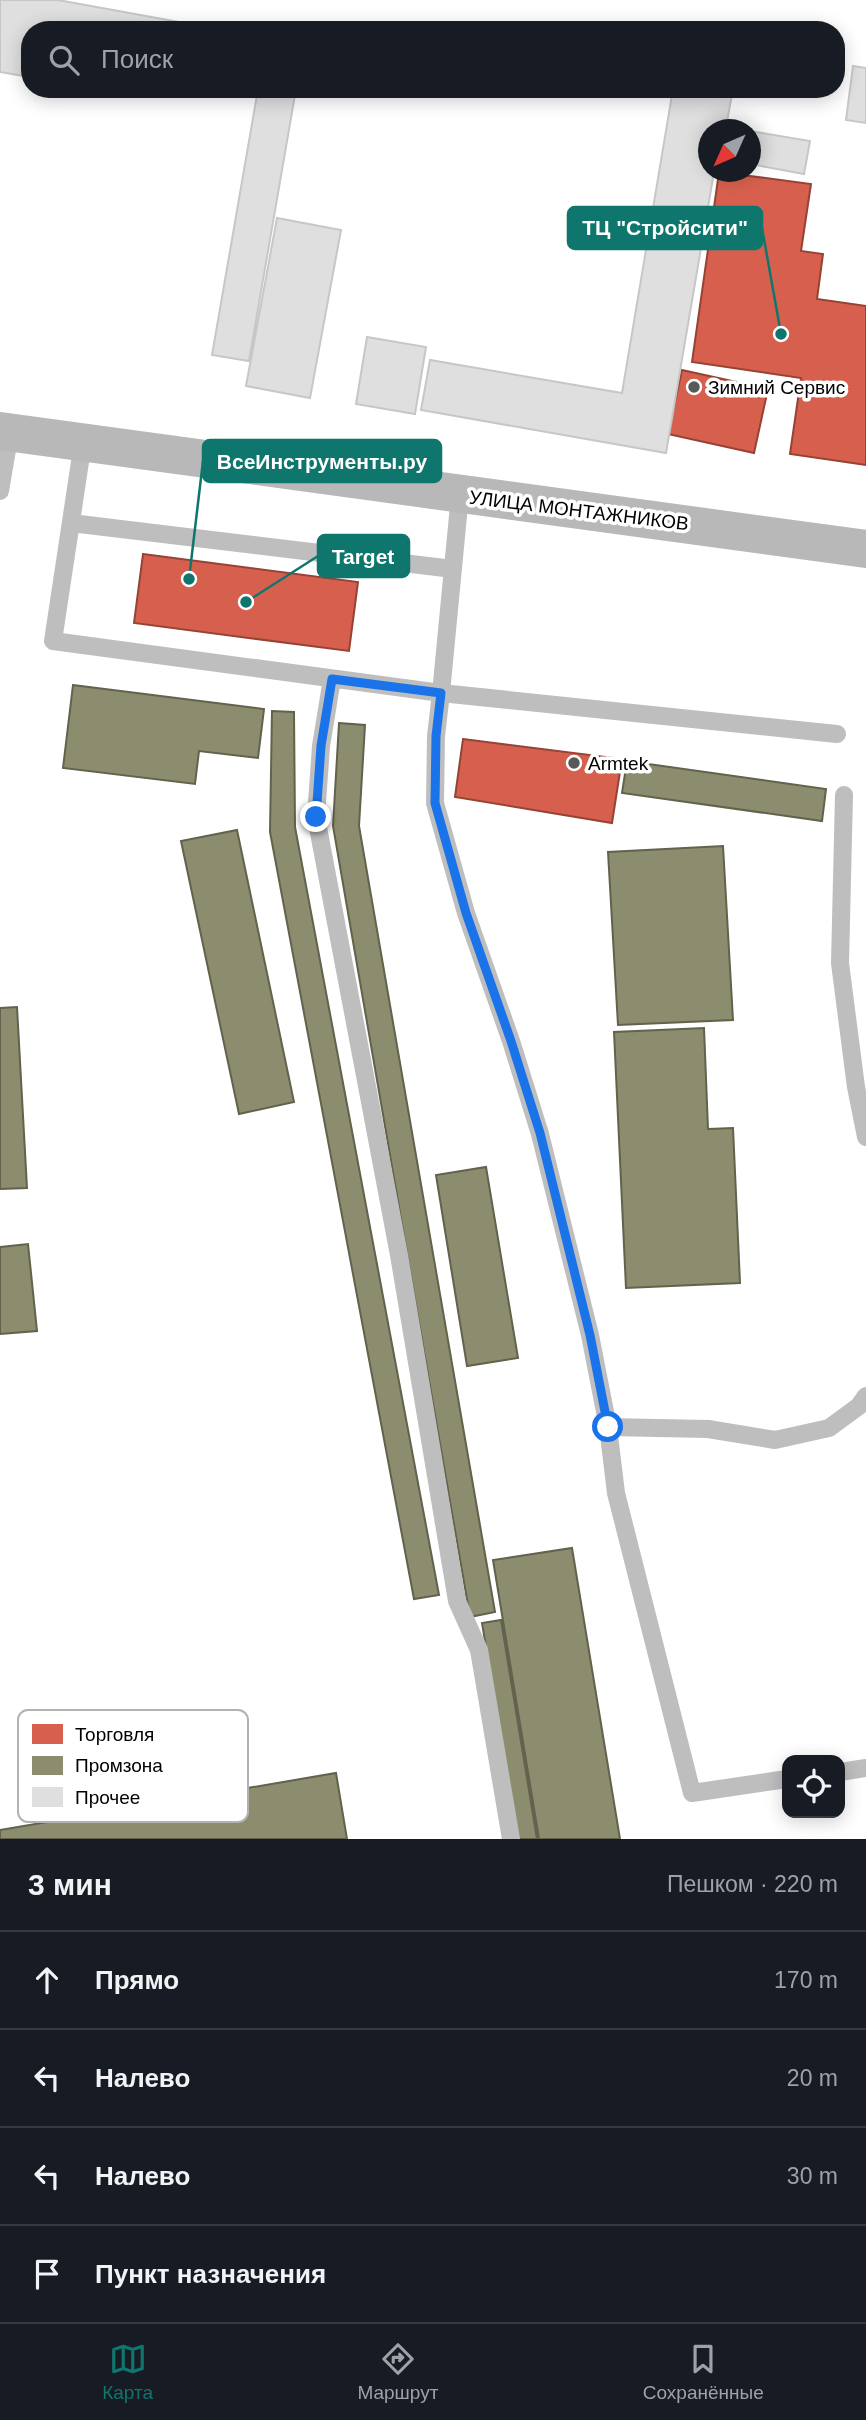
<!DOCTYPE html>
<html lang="ru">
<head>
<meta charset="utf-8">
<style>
	body { margin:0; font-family:Arial,sans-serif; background:#20242c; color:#f1f3f6 }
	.controls { position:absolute; right:21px; bottom:21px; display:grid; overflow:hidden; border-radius:14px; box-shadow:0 4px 18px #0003 }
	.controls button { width:63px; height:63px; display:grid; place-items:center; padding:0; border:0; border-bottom:2px solid #363941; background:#171b24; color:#f1f3f6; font:35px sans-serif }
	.compass { position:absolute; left:698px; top:119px; width:63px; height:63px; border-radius:50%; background:#171b24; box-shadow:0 4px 18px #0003; rotate:225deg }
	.stop { position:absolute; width:21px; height:21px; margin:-16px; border:5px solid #1a73e8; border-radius:50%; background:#fff }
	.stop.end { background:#1a73e8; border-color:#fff; box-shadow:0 2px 7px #0008 }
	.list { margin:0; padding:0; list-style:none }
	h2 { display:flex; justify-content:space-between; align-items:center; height:91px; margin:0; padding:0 28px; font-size:30px }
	h2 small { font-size:23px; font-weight:400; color:#9ea1a6 }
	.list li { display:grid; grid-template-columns:46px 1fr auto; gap:21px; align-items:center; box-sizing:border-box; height:98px; padding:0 28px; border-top:2px solid #363941 }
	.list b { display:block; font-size:26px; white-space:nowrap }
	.list em { font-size:23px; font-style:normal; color:#9ea1a6 }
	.icon { flex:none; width:38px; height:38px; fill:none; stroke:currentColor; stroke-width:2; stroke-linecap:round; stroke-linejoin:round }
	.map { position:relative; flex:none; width:866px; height:1839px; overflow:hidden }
	.search { position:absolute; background:#171b24; box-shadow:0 4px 18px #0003; left:21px; right:21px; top:21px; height:77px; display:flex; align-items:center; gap:18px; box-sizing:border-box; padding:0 24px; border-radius:28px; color:#9ea1a6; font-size:26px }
	.sheet { height:483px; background:#171b24 }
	nav { display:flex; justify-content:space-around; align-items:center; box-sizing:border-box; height:98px; border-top:2px solid #363941; background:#171b24; font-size:19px; color:#9ea1a6 }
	nav a { display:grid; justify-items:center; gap:4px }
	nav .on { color:#0f766e }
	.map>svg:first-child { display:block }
	.shops { fill:#d6604d; stroke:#964336; stroke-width:2 }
	.industry { fill:#8c8c6e; stroke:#62624d; stroke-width:2 }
	.building { fill:#dfdfdf; stroke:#c7c7c7; stroke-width:2 }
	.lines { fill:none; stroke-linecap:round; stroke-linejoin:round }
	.service { stroke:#bebebe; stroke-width:18 }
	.secondary { stroke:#b8b8b8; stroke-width:38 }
	.route { stroke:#1a73e8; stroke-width:9 }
	.poi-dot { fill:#595959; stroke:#fff; stroke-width:2.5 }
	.labels { text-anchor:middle; stroke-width:7; stroke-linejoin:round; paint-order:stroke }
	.poi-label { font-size:19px; fill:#000; stroke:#fff; text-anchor:start }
	.street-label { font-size:19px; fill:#000; stroke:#fff }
	.key { fill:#fff; stroke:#b2b2b2; stroke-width:2 }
	.key-label { font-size:19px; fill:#000 }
	.leader { fill:none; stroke:#0f766e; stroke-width:2.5 }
	.callout-dot { fill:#0f766e; stroke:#fff; stroke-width:2.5 }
	.callout { fill:#0f766e; stroke:#0f766e; stroke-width:2.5 }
	.callout-label { font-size:21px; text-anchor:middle; font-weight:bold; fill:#fff }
</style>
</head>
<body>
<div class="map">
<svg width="866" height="1839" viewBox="0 0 866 1839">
	<rect width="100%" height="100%" fill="#fff"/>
	<path class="shops" d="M719 172 811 184 801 251 823 254 817 299 866 306V465L790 454 801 378 692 362Z
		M682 370 768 389 754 453 668 434Z
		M143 554 358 582 349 651 134 623Z
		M463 739 622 759 612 823 455 797Z"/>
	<path class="industry" d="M73 685 264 709 258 758 199 751 195 784 63 768Z
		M272 711 294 712 295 827 439 1595 414 1599 270 832Z
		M339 723 365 725 359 826 495 1612 470 1617 333 826Z
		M627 761 826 789 822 821 622 793Z
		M237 830 294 1102 239 1114 181 841Z
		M723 846 733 1020 618 1025 608 852Z
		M17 1007 27 1188 0 1189V1008Z
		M704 1028 708 1129 733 1128 740 1283 626 1288 614 1032Z
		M486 1167 518 1358 467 1366 436 1175Z
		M28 1244 37 1331 0 1334V1247Z
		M572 1548 620 1839H539L493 1560Z
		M501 1620 537 1839H518L482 1623Z
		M336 1773 347 1839H0V1830Z"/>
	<path class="building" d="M0 0H58L223 30H30V77L0 72Z
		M853 66 866 68V123L846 120Z
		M258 89H296L249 361 212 355Z
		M673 89H733L726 127 742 130H708V172H714L666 453 421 410 430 360 622 393Z
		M750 131 810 141 804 174 750 164Z
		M277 218 341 230 310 398 246 386Z
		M367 337 426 347 415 414 356 404Z"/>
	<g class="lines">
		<path class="service" d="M83 442 53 641 441 693 436 736 435 803 466 913 511 1041 540 1134 590 1335 608 1427 616 1493 692 1793 787 1779
			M0 491 10 432
			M460 495 441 693 837 734
			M71 523 453 569
			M332 679 321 746 316 817 399 1255 457 1601 479 1650 511 1839
			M844 795 840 963 856 1087 866 1137
			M608 1427 708 1429 775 1440 829 1428 859 1406 866 1396
			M840 1772 866 1768"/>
		<path class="secondary" d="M0 431 866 549"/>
	</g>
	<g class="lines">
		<path class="route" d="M316 817 321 746 332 679 441 693 436 736 435 803 466 913 511 1041 540 1133 590 1335 608 1427"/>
	</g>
	<g class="poi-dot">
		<circle cx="694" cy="387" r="7"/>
		<circle cx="574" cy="763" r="7"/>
	</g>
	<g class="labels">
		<g class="poi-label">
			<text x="708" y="394">Зимний Сервис</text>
			<text x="588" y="770">Armtek</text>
		</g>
		<g class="street-label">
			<text transform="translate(579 510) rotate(7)" y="7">УЛИЦА МОНТАЖНИКОВ</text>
		</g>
	</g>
	<rect x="18" y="1710" width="230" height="112" rx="10" class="key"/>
	<rect x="32" y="1724" width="31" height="20" fill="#d6604d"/>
	<rect x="32" y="1756" width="31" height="19" fill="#8c8c6e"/>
	<rect x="32" y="1787" width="31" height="20" fill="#dfdfdf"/>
	<g class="key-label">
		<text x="75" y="1741">Торговля</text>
		<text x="75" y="1772">Промзона</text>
		<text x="75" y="1804">Прочее</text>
	</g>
	<path class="leader" d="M781 334L762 228M189 579L203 461M246 602L318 556"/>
	<g class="callout-dot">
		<circle cx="781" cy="334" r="7"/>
		<circle cx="189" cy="579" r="7"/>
		<circle cx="246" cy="602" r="7"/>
	</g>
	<g class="callout">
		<rect x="568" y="207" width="194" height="42" rx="7"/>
		<rect x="203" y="440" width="238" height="42" rx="7"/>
		<rect x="318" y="535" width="91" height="42" rx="7"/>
	</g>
	<g class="callout-label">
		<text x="665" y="235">ТЦ "Стройсити"</text>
		<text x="322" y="469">ВсеИнструменты.ру</text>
		<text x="363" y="564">Target</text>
	</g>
</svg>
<div class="controls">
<button><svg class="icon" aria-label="locate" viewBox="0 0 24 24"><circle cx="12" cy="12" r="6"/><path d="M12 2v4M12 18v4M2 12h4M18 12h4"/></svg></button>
</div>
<svg class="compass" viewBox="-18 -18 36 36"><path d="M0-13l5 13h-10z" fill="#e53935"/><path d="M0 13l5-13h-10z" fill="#9ea1a6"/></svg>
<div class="stop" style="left:608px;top:1427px"></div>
<div class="stop end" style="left:316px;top:817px"></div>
<div class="search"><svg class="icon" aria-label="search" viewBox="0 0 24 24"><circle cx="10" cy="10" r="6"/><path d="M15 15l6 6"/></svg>Поиск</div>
</div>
<section class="sheet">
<h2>3 мин<small>Пешком · 220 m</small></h2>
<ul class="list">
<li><svg class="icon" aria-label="ahead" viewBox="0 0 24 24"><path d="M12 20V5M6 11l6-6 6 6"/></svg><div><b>Прямо</b></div><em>170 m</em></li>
<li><svg class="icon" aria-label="left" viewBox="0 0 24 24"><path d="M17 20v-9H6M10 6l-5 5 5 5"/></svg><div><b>Налево</b></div><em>20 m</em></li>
<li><svg class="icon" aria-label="left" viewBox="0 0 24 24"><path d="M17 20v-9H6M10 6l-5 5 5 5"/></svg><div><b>Налево</b></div><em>30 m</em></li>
<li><svg class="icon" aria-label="arrive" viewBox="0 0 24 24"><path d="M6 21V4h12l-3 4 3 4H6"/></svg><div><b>Пункт назначения</b></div></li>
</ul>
</section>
<nav>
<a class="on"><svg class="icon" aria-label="map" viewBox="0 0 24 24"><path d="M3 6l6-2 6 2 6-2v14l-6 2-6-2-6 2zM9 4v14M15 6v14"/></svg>Карта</a>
<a><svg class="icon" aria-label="directions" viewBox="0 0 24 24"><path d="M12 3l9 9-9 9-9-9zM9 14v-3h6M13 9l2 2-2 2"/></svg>Маршрут</a>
<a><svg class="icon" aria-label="saved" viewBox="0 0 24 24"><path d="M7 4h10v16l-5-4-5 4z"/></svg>Сохранённые</a>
</nav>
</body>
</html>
